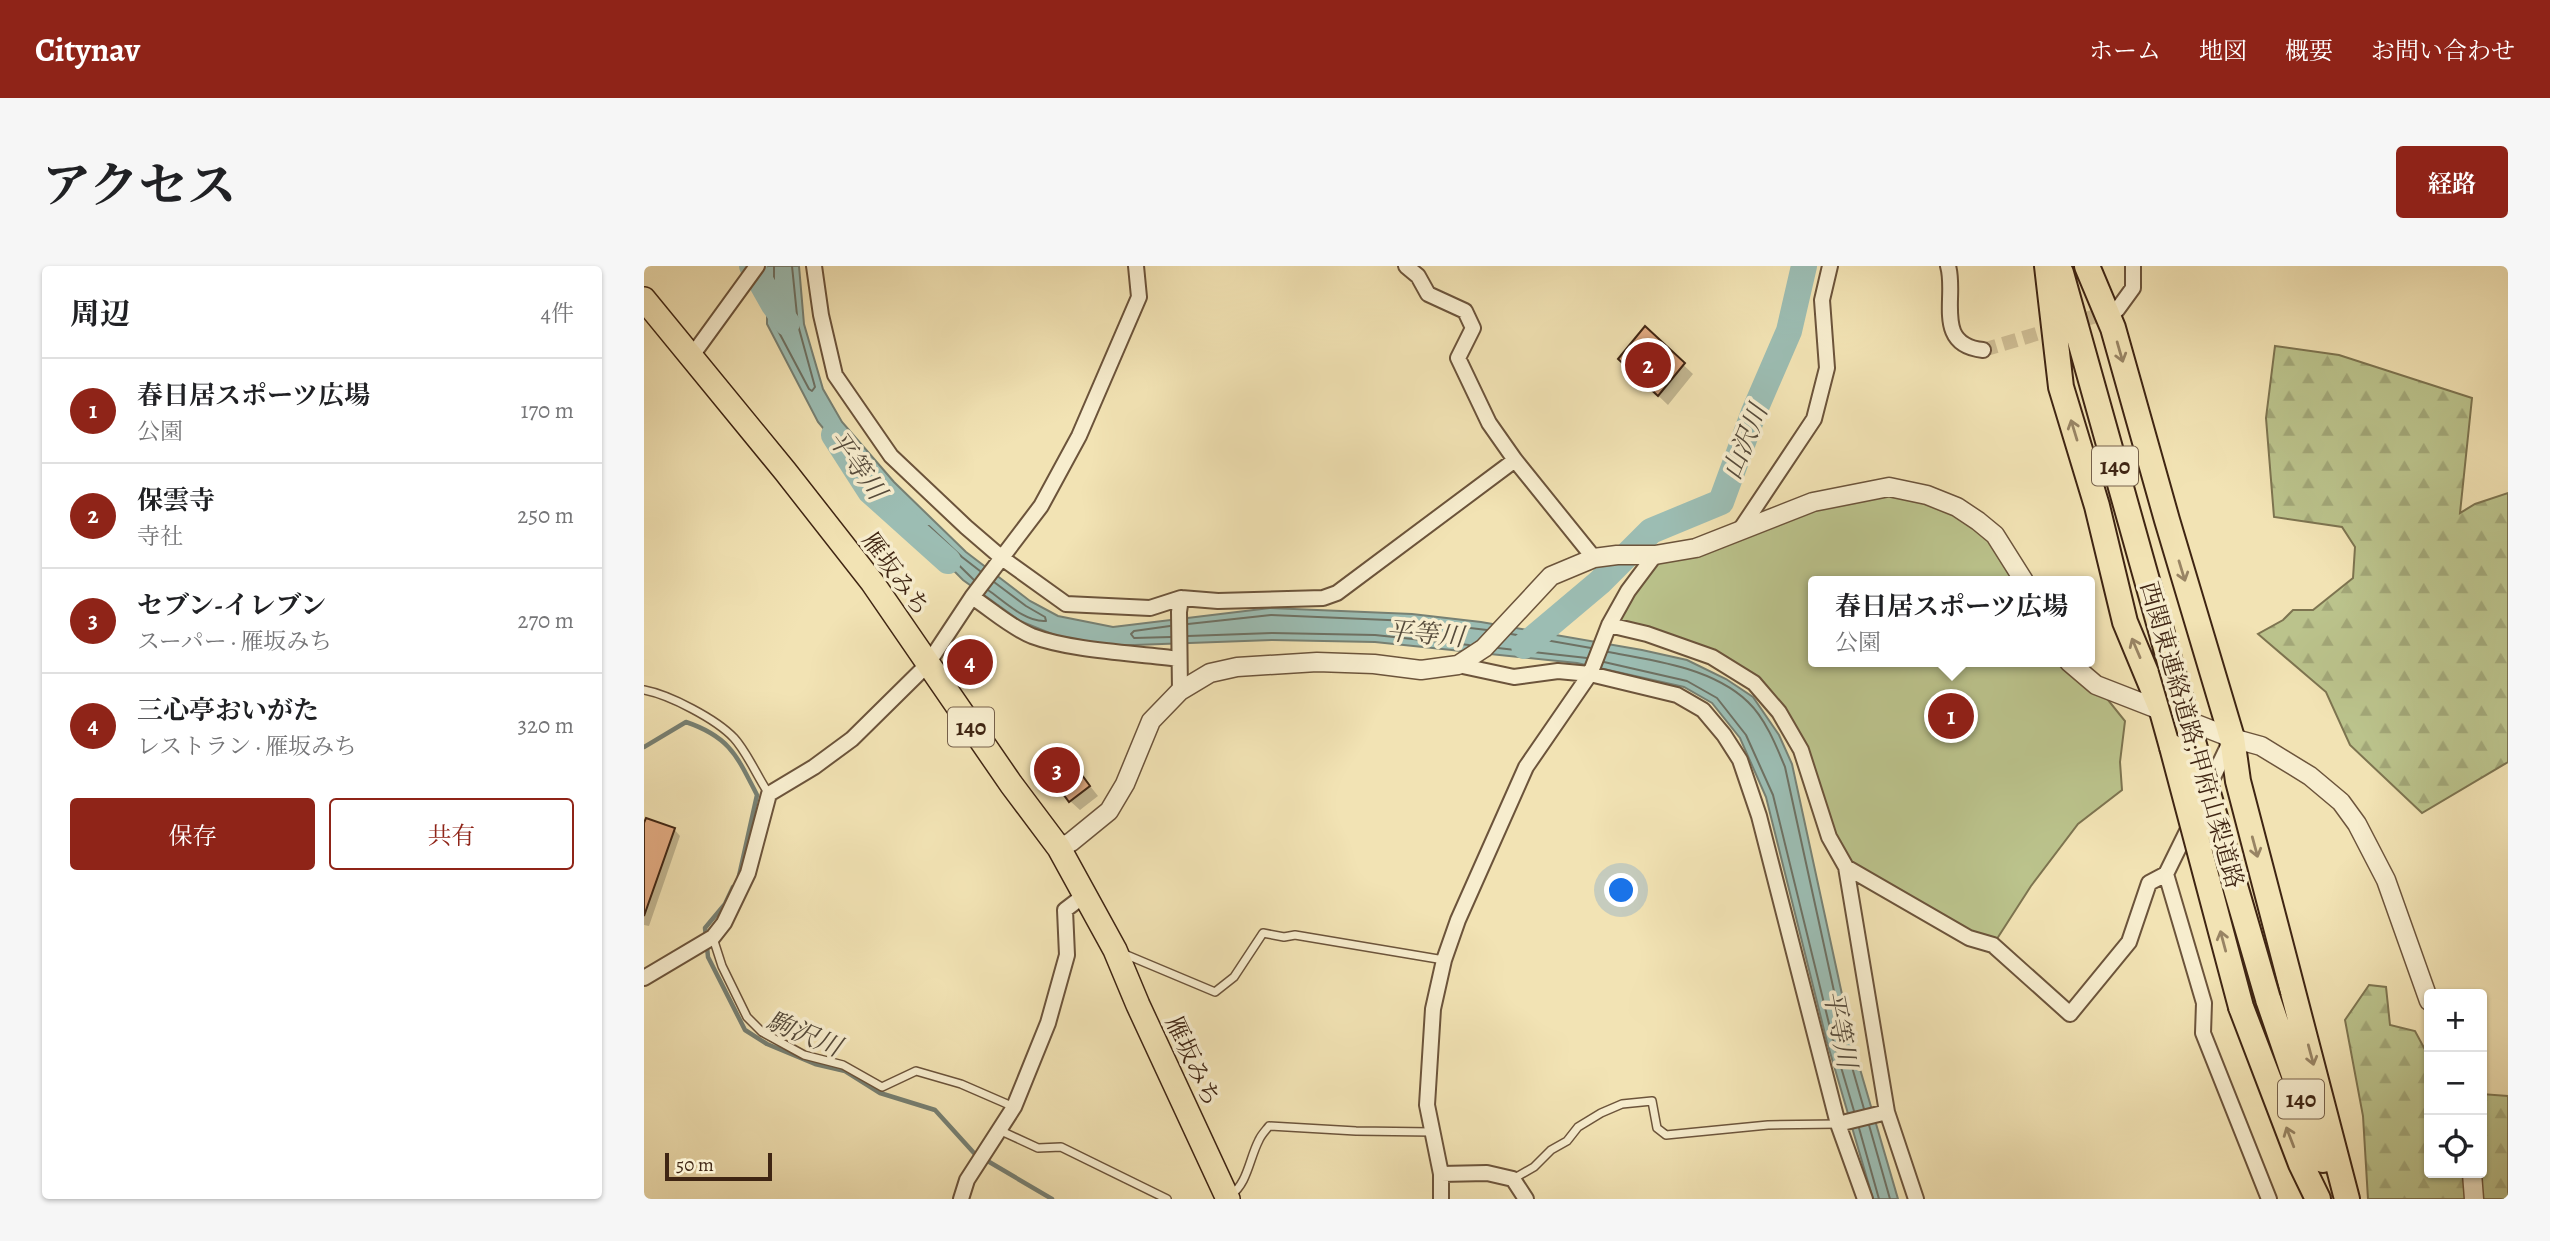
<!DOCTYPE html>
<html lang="ja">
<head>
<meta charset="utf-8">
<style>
	:root { --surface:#fff; --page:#f6f6f6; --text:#202124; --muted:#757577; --line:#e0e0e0; --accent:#8f2418 }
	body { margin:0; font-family:Alegreya,"Noto Serif JP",serif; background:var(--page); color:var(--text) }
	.controls { position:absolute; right:21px; bottom:21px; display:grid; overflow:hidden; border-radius:7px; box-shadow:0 2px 5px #0004 }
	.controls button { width:63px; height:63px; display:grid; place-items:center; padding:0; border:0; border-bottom:2px solid var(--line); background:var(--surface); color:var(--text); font:35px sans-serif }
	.scale { position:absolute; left:21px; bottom:18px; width:107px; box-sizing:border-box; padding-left:7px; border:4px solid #3f2513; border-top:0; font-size:19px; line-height:24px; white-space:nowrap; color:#3f2513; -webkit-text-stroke:5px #f7edce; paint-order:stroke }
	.you { position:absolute; left:978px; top:625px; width:24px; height:24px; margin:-18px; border:5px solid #fff; border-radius:50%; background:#1a73e8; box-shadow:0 0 0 10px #1a73e833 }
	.badge { display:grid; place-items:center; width:46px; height:46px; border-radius:50%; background:var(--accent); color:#fff; font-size:23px; font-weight:700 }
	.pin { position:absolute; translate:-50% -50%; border:4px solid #fff; box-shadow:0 2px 7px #0006 }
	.popup { position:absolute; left:1164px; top:310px; width:287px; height:91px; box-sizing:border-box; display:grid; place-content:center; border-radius:7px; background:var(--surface); filter:drop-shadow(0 2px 5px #0005); font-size:23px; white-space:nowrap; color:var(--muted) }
	.popup b { font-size:26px; color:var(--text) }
	.popup::after { content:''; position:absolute; left:50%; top:100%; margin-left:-14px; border:14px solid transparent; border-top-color:var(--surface) }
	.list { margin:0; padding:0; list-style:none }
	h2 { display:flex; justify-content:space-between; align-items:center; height:91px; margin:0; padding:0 28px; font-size:30px }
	h2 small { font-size:23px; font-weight:400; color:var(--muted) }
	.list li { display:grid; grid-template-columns:46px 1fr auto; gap:21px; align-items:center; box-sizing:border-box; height:105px; padding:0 28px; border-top:2px solid var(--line) }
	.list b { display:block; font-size:26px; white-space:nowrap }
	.list p { margin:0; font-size:23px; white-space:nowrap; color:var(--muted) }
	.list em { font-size:23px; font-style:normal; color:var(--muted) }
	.actions { display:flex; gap:14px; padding:21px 28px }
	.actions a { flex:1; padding:16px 0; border:2px solid var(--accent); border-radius:7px; text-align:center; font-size:24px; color:var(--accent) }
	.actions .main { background:var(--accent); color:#fff }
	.icon { flex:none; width:38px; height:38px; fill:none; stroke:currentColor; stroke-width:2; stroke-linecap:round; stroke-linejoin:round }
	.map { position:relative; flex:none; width:1864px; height:933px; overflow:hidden; border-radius:7px }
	header { display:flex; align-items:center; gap:42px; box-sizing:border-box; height:98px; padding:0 35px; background:var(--accent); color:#fff }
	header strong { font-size:33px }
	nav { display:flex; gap:38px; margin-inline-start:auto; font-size:24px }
	.intro { display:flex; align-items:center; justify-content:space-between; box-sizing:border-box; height:168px; padding:0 42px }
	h1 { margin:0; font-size:49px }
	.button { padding:18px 32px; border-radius:7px; background:var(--accent); color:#fff; font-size:24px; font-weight:700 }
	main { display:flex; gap:42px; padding:0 42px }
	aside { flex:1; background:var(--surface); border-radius:7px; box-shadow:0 2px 5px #0004 }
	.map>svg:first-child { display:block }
	.green { fill:#bbc38c; stroke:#7d7450; stroke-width:2 }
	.forest { fill:url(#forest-firs); stroke:#7d7450; stroke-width:2 }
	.water { fill:#9cbdb3; stroke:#778073; stroke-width:2 }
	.shadow { fill:#0003 }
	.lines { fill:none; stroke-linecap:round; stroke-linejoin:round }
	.shore { stroke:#6e7163; stroke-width:2 }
	.stream { stroke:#778073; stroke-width:4.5 }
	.river { stroke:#9cbdb3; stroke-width:26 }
	.building { fill:#e4ac83; stroke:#3f2513; stroke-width:2 }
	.minor-tunnel { stroke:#cebd94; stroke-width:14; stroke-dasharray:14 7; stroke-linecap:butt }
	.service-casing { stroke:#6c543b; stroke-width:10 }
	.minor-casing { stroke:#6c543b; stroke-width:18 }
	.tertiary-casing { stroke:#6c543b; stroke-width:21 }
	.trunk-casing { stroke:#3f2513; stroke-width:26 }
	.motorway-casing { stroke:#3f2513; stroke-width:28 }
	.service { stroke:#f7edce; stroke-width:7 }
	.minor { stroke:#f7edce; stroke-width:14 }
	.tertiary { stroke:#f7edce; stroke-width:18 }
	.trunk { stroke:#f2e3b4; stroke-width:23 }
	.motorway { stroke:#f2e3b4; stroke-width:24 }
	.motorway-bridge-casing { stroke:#3f2513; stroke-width:28; stroke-linecap:butt }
	.motorway-bridge { stroke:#f2e3b4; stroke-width:24 }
	.oneway { stroke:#988464 }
	.labels { text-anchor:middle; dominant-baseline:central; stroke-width:7; stroke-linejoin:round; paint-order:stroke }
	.shield { fill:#f7edce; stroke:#76614b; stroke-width:2 }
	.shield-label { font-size:23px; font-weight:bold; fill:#3f2513 }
	.street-label { font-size:24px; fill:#3f2513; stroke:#f7edce }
	.water-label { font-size:26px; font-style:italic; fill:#564b3b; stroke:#f7edce }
</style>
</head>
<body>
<header>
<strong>Citynav</strong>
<nav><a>ホーム</a><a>地図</a><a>概要</a><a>お問い合わせ</a></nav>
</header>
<div class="intro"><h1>アクセス</h1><a class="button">経路</a></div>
<main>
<aside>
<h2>周辺<small>4件</small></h2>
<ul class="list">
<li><span class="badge">1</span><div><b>春日居スポーツ広場</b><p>公園</p></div><em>170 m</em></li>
<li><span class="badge">2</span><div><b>保雲寺</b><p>寺社</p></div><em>250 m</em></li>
<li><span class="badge">3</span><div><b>セブン-イレブン</b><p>スーパー · 雁坂みち</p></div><em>270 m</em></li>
<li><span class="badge">4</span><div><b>三心亭おいがた</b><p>レストラン · 雁坂みち</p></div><em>320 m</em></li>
</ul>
<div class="actions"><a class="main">保存</a><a>共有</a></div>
</aside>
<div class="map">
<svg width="1864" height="933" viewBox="0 0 1864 933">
	<defs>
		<pattern id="forest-firs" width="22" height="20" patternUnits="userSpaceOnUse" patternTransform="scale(1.75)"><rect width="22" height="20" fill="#bbc38c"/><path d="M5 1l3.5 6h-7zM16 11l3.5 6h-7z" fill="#a2a778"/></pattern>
	</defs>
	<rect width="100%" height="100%" fill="#f2e3b4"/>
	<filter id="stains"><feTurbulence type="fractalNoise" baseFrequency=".00286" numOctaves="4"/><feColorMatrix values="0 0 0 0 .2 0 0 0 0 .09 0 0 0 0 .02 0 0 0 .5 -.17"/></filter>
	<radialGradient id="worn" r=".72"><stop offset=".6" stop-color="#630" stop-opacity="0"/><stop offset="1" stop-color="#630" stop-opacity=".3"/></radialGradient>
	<!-- green -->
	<path class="green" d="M1245,221l89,34 46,60h-211v81h256l27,23 29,36 -5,41 2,28 -44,34 -47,62 -38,59 -147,-78 -67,-155 -67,-55 -103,-32 46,-70z"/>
	<!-- forest -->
	<path class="forest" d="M1631,80l64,9 133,43 -12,115 15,-9 33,-11v269l-86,51 -72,-68 -24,-53 -68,-58 25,-14 10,-10h20l40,-32 2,-31 -13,-20 -68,-10 -8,-99z
		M1725,719l17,2 4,38 25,6 14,26v116h53v-79l26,2v103h-140l-5,-83 -18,-96z"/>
	<!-- water -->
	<path class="water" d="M123,0h32l5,58 19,65 19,33 52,60 72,70 64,49 28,15 55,11 157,-19 142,6 69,8 161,28 45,10 39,19 27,18 26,38 13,29 61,281 45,154h-25l-46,-157 -61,-245 -26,-59 -28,-35 -28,-16 -107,-24 -202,-21 -103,-2 -165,6 -50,-10 -37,-15 -57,-41 -88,-89 -57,-69 -51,-98z"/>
	<!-- shadow -->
	<path class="shadow" d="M1001,63l48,45 -25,31 -38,-36z
		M419,486l35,44 -18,14 -10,-9z
		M0,562l30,1 6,7 -31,90 -5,-1z"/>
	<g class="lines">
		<!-- shore -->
		<path class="shore" d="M130,0v57l35,66 3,2 3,-4 -17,-62 -6,-59
			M330,314l-50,-49v-5h5l33,31 18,14
			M344,324c16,11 38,33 58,31l-1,-4 -19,-11 -32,-24
			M544,358l83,-9 140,6 76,9
			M526,360l-36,5 -3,3 3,4 37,-1
			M867,368l80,14
			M544,370l84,-3 103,2 94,10
			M854,382l89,10
			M964,386c45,8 105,16 140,50 17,16 28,43 37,65l61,279 18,63
			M960,396l83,19 30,17 29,37 27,60 60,245 21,71
			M1225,859l21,74
			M1215,862l20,71"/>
		<!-- stream -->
		<path class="stream" d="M0,481l42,-25c44,15 51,34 71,73l-18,81
			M89,621l-8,17 -20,24 3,29 37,73 22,14 48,20 30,7 35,22 55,17 39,43 78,46"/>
		<!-- river -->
		<path class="river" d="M108,0l22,39 13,18
			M190,169l36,56 78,70
			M880,380l76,-64 51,-51 70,-29 33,-90 35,-81 15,-65"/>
	</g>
	<!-- building -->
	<path class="building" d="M1001,60l40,37 -27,33 -40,-37z
		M419,483l27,37 -21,16 -27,-37z
		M2,552l29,10 -31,88v-93z"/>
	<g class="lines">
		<!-- minor-tunnel -->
		<path class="minor-tunnel" d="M1339,84l130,-39"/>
		<defs>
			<path id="service" d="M0,424c26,5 72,29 90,48 13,14 24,40 35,56
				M69,672l9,28 25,51 15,15 42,23 39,10 39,22 34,-16 45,13 53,23
				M478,687l93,39 19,-15 29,-44 21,4 11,-2 149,25
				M355,864l39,18 23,-1 106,52
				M869,913l21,-12 17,-17 16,-9 11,-14 23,-14 21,-9 30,-3 5,27 9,7 102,-10 70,-1
				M586,930c18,-13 19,-37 29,-56 2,-5 7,-10 10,-14l87,5 76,1"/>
			<path id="minor" d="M170,0l7,49 14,60 56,81 75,71 36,31 64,46 84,4 31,-10 37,3 105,-3 14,-5 178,-133
				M762,0l12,10 10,18 37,17 8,17 -15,30 31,65 26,37 79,98
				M1304,0c9,30 -15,79 35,84
				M1473,44l16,-22v-22
				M47,91l66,-91
				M1096,264l74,-111 13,-51 -5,-68 8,-34
				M328,331c20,13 38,30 60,39 40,15 104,17 147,23
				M965,359l38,9 65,23 42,26 25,29 22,38 28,87 17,30 123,71 24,7 77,69 59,-72 20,-59 17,-9 26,-53
				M814,399l56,12 44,-6 32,3 87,21 26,15 21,25 16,25 19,56 79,308 27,75
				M536,425l-1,-79 2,-14
				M1563,524l23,-48
				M1202,601l41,245 29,87
				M1522,608l38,129 -1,30 66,166
				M0,712l69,-41 11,-14 24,-50 21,-79 45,-27 38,-28 75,-74 45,-68 69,-91 38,-70 60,-139 -3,-31
				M1194,858l49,-12
				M797,908l46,-1 26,6 13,20
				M317,933l6,-19 47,-73 34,-84 19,-68 -2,-45 21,-16
				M797,933v-25l-14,-69 6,-96 11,-49 14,-40 68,-153 64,-93 19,-49 19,-34 27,-36"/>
			<path id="tertiary" d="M1425,396l27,23 136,53 29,8 49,30 31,26 16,22 29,56 43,121
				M415,582l12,-6 38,-31 16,-27 26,-63 29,-30 30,-18 27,-6 80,-5 57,2 47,6 37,-5 26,-17 67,-72 43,-18 23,-3h38l41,-7 117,-46 76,-15 38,8 30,12 21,14 17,14 29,46
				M1828,907l2,26"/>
			<path id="trunk" d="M0,33l141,172 87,111 139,202 48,64 56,102 23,55 90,194"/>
			<path id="motorway" d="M1403,0l14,121 36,119 28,116 37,89 10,36
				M1443,0l26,62 54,192 65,218 6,43 109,418
				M1417,7l110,393
				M1624,733l55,161
				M1597,741l60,157 17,35"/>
		</defs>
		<!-- service casing -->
		<use href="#service" class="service-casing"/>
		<!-- minor casing -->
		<use href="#minor" class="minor-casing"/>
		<!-- tertiary casing -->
		<use href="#tertiary" class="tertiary-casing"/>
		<!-- trunk casing -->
		<use href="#trunk" class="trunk-casing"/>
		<!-- motorway casing -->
		<use href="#motorway" class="motorway-casing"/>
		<!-- service -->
		<use href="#service" class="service"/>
		<!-- minor -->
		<use href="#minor" class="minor"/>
		<!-- tertiary -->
		<use href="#tertiary" class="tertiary"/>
		<!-- trunk -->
		<use href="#trunk" class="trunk"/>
		<!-- motorway -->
		<use href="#motorway" class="motorway"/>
		<defs>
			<path id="motorway-bridge" d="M1527,400l97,333
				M1528,481l69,260"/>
		</defs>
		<!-- motorway-bridge casing -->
		<use href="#motorway-bridge" class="motorway-bridge-casing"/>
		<!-- motorway-bridge -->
		<use href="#motorway-bridge" class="motorway-bridge"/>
	</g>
	<!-- one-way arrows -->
	<defs><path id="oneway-shaft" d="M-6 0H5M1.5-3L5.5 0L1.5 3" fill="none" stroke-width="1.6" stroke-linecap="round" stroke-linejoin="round" transform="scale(1.75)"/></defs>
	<g class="oneway">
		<use href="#oneway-shaft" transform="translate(1476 86) rotate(74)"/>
		<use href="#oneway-shaft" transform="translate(1430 164) rotate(-107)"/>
		<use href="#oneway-shaft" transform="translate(1538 305) rotate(73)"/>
		<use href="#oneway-shaft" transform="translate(1492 382) rotate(-113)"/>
		<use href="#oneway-shaft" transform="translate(1611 581) rotate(75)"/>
		<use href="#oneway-shaft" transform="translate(1579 675) rotate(-105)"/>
		<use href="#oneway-shaft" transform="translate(1667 789) rotate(75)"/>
		<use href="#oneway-shaft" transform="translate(1646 871) rotate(-111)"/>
	</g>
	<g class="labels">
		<!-- shield labels -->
		<g class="shield">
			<rect x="1448" y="180.5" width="46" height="39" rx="5"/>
			<rect x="304" y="441.5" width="46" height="39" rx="5"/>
			<rect x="1634" y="813.5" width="46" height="39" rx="5"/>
		</g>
		<g class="shield-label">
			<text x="1471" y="200">140</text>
			<text x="327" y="461">140</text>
			<text x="1657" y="833">140</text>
		</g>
		<!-- street labels -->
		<g class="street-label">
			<text transform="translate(252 308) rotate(54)">雁坂みち</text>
			<text transform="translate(1548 469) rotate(74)">西関東連絡道路;甲府山梨道路</text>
			<text transform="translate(549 795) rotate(65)">雁坂みち</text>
		</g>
		<!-- water labels -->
		<g class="water-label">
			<text transform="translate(1101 176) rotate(-68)">山沢川</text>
			<text transform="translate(213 199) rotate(54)">平等川</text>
			<text transform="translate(781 368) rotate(5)">平等川</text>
			<text transform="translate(1196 763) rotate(79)">平等川</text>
			<text transform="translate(160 768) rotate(22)">駒沢川</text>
		</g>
	</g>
	<rect width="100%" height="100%" filter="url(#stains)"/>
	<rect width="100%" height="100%" fill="url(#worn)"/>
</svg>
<div class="controls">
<button>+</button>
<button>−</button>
<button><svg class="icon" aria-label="locate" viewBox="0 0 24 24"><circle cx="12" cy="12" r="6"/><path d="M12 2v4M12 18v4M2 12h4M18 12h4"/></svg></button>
</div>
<div class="scale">50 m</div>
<div class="you"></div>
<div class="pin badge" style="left:1307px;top:450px">1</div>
<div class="popup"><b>春日居スポーツ広場</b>公園</div>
<div class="pin badge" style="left:1004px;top:99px">2</div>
<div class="pin badge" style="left:413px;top:504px">3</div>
<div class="pin badge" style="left:326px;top:396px">4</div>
</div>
</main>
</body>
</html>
